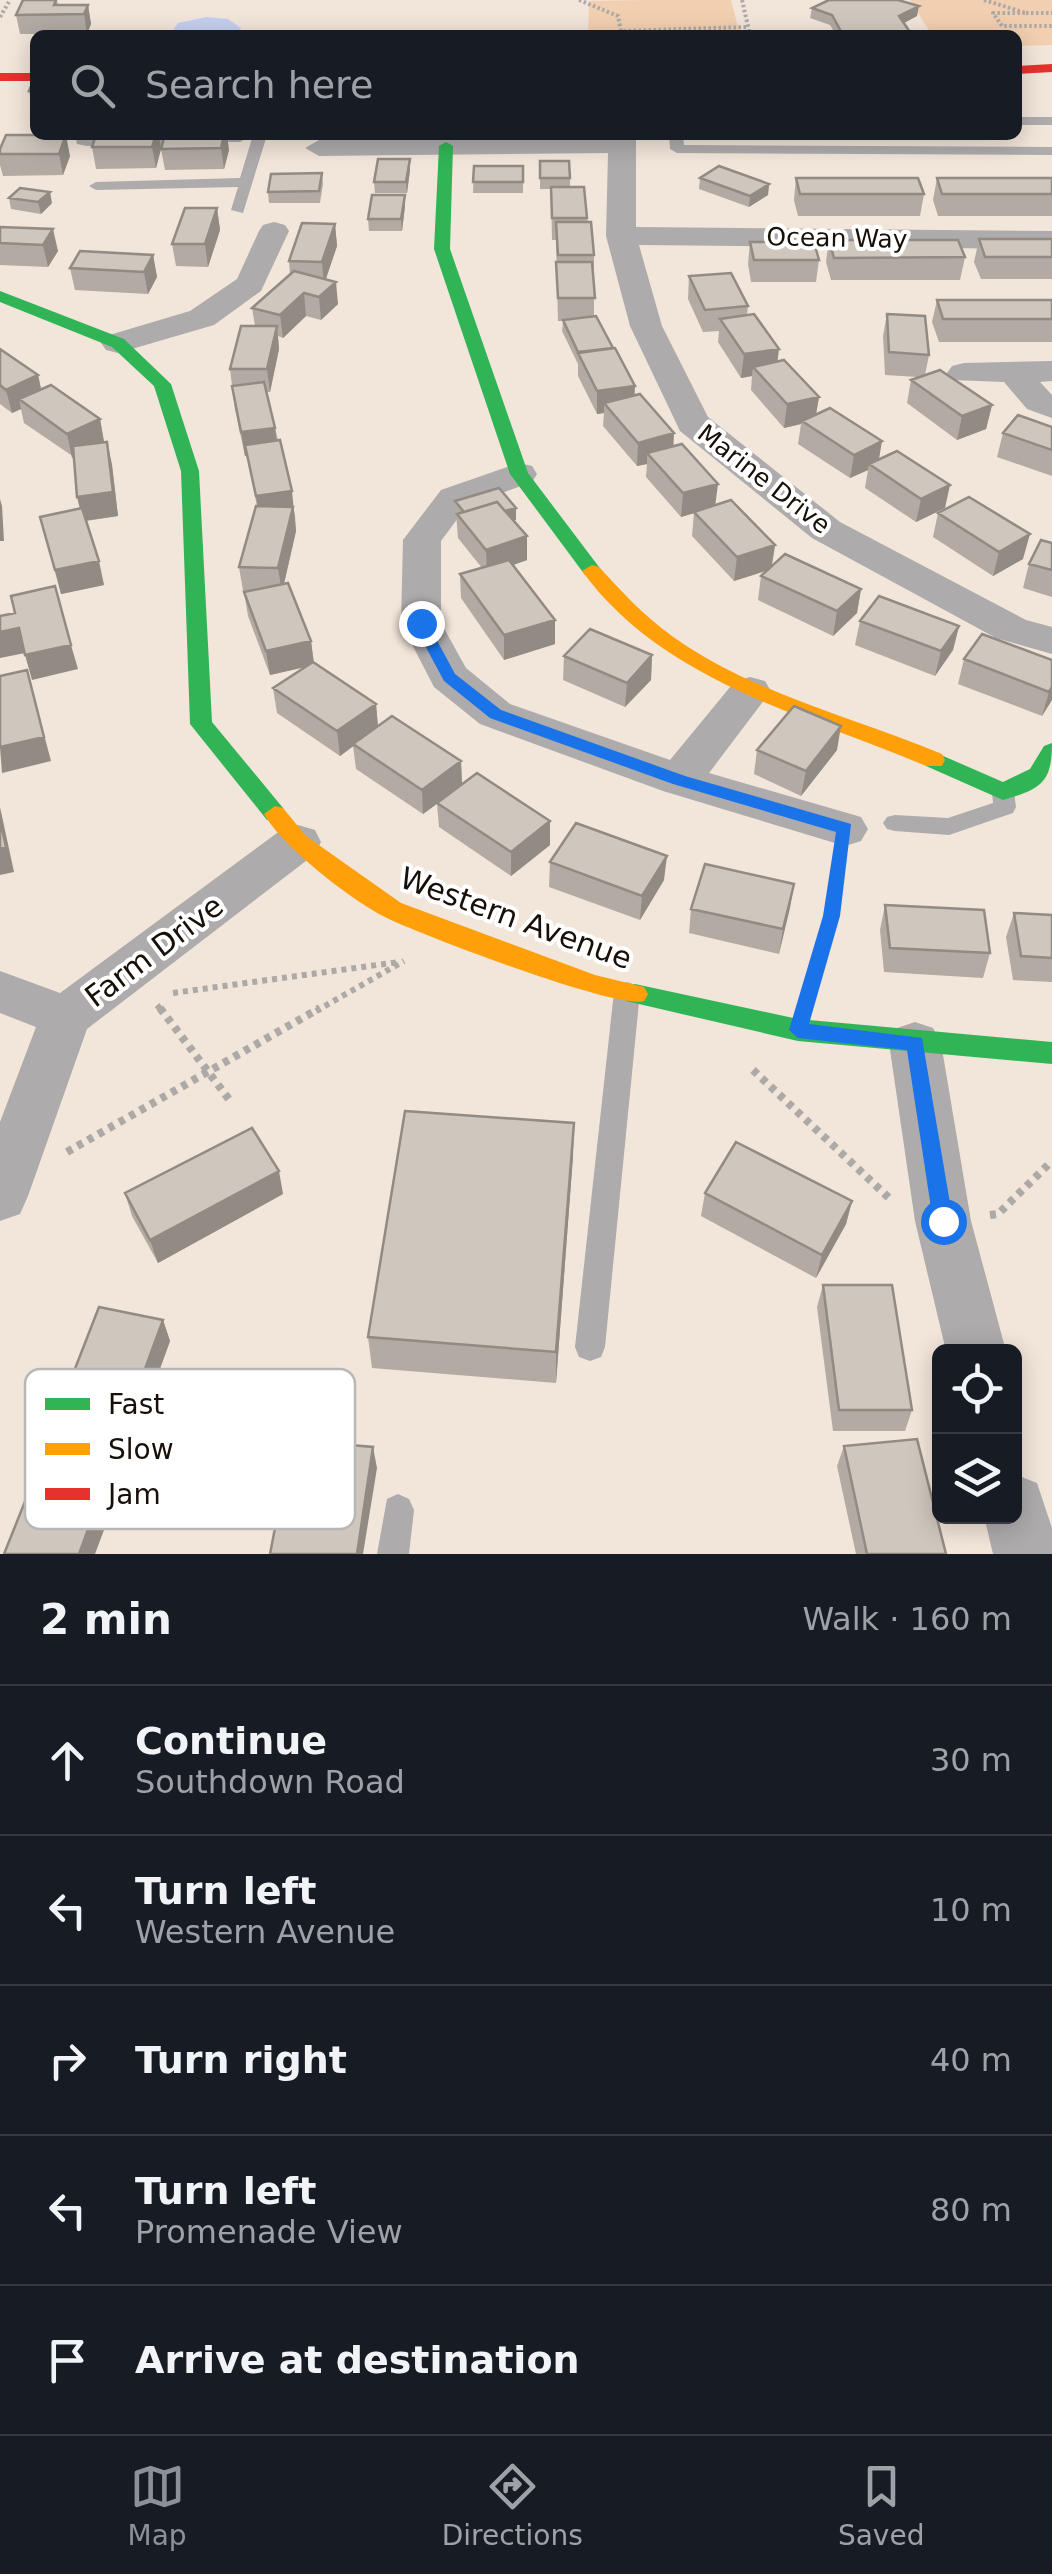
<!DOCTYPE html>
<html lang="en">
<head>
<meta charset="utf-8">
<style>
	:root { --surface:#171b24; --page:#20242c; --text:#f1f3f6; --muted:#9ea1a6; --line:#363941; --accent:#8c9099 }
	body { margin:0; font-family:"DejaVu Sans",sans-serif; background:var(--page); color:var(--text) }
	.controls { position:absolute; right:30px; bottom:30px; display:grid; overflow:hidden; border-radius:15px; box-shadow:0 5px 25px #0003 }
	.controls button { width:90px; height:90px; display:grid; place-items:center; padding:0; border:0; border-bottom:2px solid var(--line); background:var(--surface); color:var(--text); font:50px sans-serif }
	.stop { position:absolute; width:30px; height:30px; margin:-22px; border:8px solid #1a73e8; border-radius:50%; background:#fff }
	.stop.end { background:#1a73e8; border-color:#fff; box-shadow:0 2px 10px #0008 }
	.list { margin:0; padding:0; list-style:none }
	h2 { display:flex; justify-content:space-between; align-items:center; height:130px; margin:0; padding:0 40px; font-size:42px }
	h2 small { font-size:32px; font-weight:400; color:var(--muted) }
	.list li { display:grid; grid-template-columns:65px 1fr auto; gap:30px; align-items:center; box-sizing:border-box; height:150px; padding:0 40px; border-top:2px solid var(--line) }
	.list b { display:block; font-size:38px; white-space:nowrap }
	.list p { margin:0; font-size:32px; white-space:nowrap; color:var(--muted) }
	.list em { font-size:32px; font-style:normal; color:var(--muted) }
	.icon { flex:none; width:55px; height:55px; fill:none; stroke:currentColor; stroke-width:2; stroke-linecap:round; stroke-linejoin:round }
	.map { position:relative; flex:none; width:1052px; height:1554px; overflow:hidden }
	.search { position:absolute; background:var(--surface); box-shadow:0 5px 25px #0003; left:30px; right:30px; top:30px; height:110px; display:flex; align-items:center; gap:25px; box-sizing:border-box; padding:0 35px; border-radius:15px; color:var(--muted); font-size:38px }
	.sheet { height:880px; background:var(--surface) }
	nav { display:flex; justify-content:space-around; align-items:center; box-sizing:border-box; height:140px; border-top:2px solid var(--line); background:var(--surface); font-size:28px; color:var(--muted) }
	nav a { display:grid; justify-items:center; gap:5px }
	nav .on { color:var(--accent) }
	.map>svg:first-child { display:block }
	.green { fill:#f2cfb0 }
	.water { fill:#c4d0f0 }
	.lines { fill:none; stroke-linecap:round; stroke-linejoin:round }
	.path-far2 { stroke:#ada9a6; stroke-width:4; stroke-dasharray:2.5 2.5; stroke-linecap:butt }
	.path-far1 { stroke:#ada9a6; stroke-width:6; stroke-dasharray:5 5; stroke-linecap:butt }
	.path { stroke:#ada9a6; stroke-width:8; stroke-dasharray:6 6; stroke-linecap:butt }
	.lane { fill:#adabab; fill-rule:evenodd }
	.street { fill:#adabab; fill-rule:evenodd }
	.fast { fill:#30b455; fill-rule:evenodd }
	.slow { fill:#ff9f0a; fill-rule:evenodd }
	.jam { fill:#e5322d; fill-rule:evenodd }
	.wall { fill:#b2aaa3 }
	.shaded-wall { fill:#918b84 }
	.building { fill:#cfc6bd; stroke:#918b84; stroke-width:2.5 }
	.route { fill:#1a73e8 }
	.labels { text-anchor:middle; dominant-baseline:central; stroke-width:8; stroke-linejoin:round; paint-order:stroke }
	.far-street-label { font-size:25px; fill:#170f08; stroke:#fff }
	.street-label { font-size:30px; fill:#170f08; stroke:#fff }
	.key { fill:#fff; stroke:#b9b7b5; stroke-width:2.5 }
	.key-label { font-size:28px; fill:#170f08 }
</style>
</head>
<body>
<div class="map">
<svg width="1052" height="1554" viewBox="0 0 1052 1554">
	<rect width="100%" height="100%" fill="#f2e5da"/>
	<!-- green -->
	<path class="green" d="M647,0h84l9,35h-152l1,-34z
		M910,0h142v45l-35,1v-11h-85z"/>
	<!-- water -->
	<path class="water" d="M207,17l21,2 13,9 -2,5 -69,2 8,-12z"/>
	<g class="lines">
		<!-- path-far2 -->
		<path class="path-far2" d="M579,0l39,16 3,15 127,-4
			M742,0l8,35
			M984,0l42,13h-33l9,13h50
			M1026,13h26
			M0,17l10,-17"/>
		<!-- path-far1 -->
		<path class="path-far1" d="M812,983l20,-67 8,-52
			M173,993l226,-31
			M157,1005l5,6
			M316,1011l88,-50"/>
		<!-- path -->
		<path class="path" d="M160,1008l71,94
			M753,1070l136,128
			M67,1152l253,-144
			M990,1215l8,-1 54,-53"/>
		<!-- lane -->
		<path class="lane" d="M1017,117h35v8h-35z
			M193,135h52l2,3 -7,4h-42l-5,-1z
			M253,135h14l-24,78 -12,-3 7,-23 -142,3 -7,-4 7,-4 144,-4z
			M669,135h14l1,10 368,2v8l-375,-2 -7,-4z
			M1003,784l11,8 2,15 -3,6 -64,22 -54,-4 -8,-2 -4,-6 4,-6 8,-2 53,3 45,-15 -1,-11z
			M627,982l9,3 4,7 -35,355 -4,10 -11,4 -11,-4 -4,-10 39,-355 4,-7z
			M398,1494l11,5 5,11 -5,44h-32l10,-55z"/>
		<!-- street -->
		<path class="street" d="M75,135h105l1,2 -14,8 -80,1 -10,-2z
			M636,135v92l416,4v18l-413,-4 23,81 46,91 132,105 186,98 26,7v27l-56,-16 -184,-100 -132,-107 -50,-105 -24,-90 2,-83 -289,3 -14,-8 14,-8z
			M274,222l11,3 4,6 -28,60 -47,34 -96,28 -12,-3 -5,-7 5,-7 84,-25 47,-32 22,-48 4,-6z
			M1052,361v20l-12,1 12,13v23l-25,-9 -23,-27 -52,-2 -5,-7 5,-7 12,-3z
			M519,463l13,3 5,8 -5,8 -65,24 -26,35v82l25,45 44,36 160,56 65,-79 15,-4 15,4 6,10 -62,82 152,44 7,12 -7,12 -16,5 -182,-55 -183,-67 -46,-37 -33,-64 2,-83 38,-50z
			M298,825l17,5 6,12 -6,12 -228,175 -59,167 -8,18 -20,7v-99l36,-95 -36,-14v-42l60,22 221,-163z
			M915,1022l18,6 8,15 30,178 35,130h-60l-31,-130 -26,-178 8,-15z
			M1014,1474l23,9 15,45v26h-59l-9,-38h30z"/>
		<!-- fast -->
		<path class="fast" d="M446,142l7,4 -3,103 78,224 71,94 3,4 -3,4h-14l-75,-101 -76,-225 5,-103z
			M0,291l124,48 47,45 28,87 13,251 71,86 3,6 -3,6h-16l-77,-96 -9,-253 -27,-85 -42,-39 -112,-45z
			M1052,743c0,40 -11,46 -49,57l-77,-34 -3,-6 11,-8 69,30 27,-13 14,-23z
			M635,984l163,35 254,23v22l-254,-23 -172,-40 -4,-7 4,-7z"/>
		<!-- slow -->
		<path class="slow" d="M592,565l7,2c23,25 45,49 73,69 79,57 181,81 270,118l3,6 -3,6h-16c-121,-52 -262,-83 -344,-195z
			M275,806l8,2 23,28 95,67 194,72 49,12 4,7 -4,7c-25,9 -226,-67 -259,-84 -34,-17 -103,-71 -121,-103z"/>
		<!-- jam -->
		<path class="jam" d="M1052,64v8l-35,2v-8z
			M0,73h35v8h-35z"/>
	</g>
	<!-- wall -->
	<path class="wall" d="M57,0l1,5h30l3,19 -4,10h-67l-4,-19z
		M812,8l105,8 -13,7 8,12h-76l-6,-10 -20,-7z
		M35,77v34h-2l-4,-20z
		M6,135l64,21 -7,19 -60,1 -3,-11v-16z
		M96,135h63l2,14 -5,19 -60,1 -4,-22z
		M165,135l64,15 -5,19 -59,1 -4,-21z
		M410,159v11l-3,23h-32l-1,-11z
		M540,161l30,17v9l17,31 7,37v61l41,79 80,110 60,40 -3,21 89,23 -4,24 -24,23 -75,-36 3,-24 5,-5 -32,10 -42,-45 2,-23 -13,4 -35,-40 1,-13 -10,2 -34,-40 1,-13 -7,1 -19,-38v-12l-16,-33 1,-10h-5l-2,-81h-4l-1,-51h-11z
		M474,166h49v27h-50z
		M322,173l1,11 -3,19h-51l-1,-11z
		M700,178l69,6 -1,11 -19,12 -50,-18z
		M796,178l128,16 -4,22h-122l-4,-16z
		M937,178h115v38h-114l-5,-16z
		M405,195v11l-3,25h-33l-1,-12z
		M9,198l43,5 -11,11 -30,-5z
		M217,208l3,22 -12,37 -32,-1 -4,-22z
		M335,224l2,22 -11,33 12,25 -17,16 -15,-4 -23,22 -5,-2 1,13 -9,43h-3l28,123 1,16 -12,53 27,57 3,22 62,41 2,22 83,35 1,23 88,37v24l-39,31 -72,-49 -2,-23 -14,10 -67,-45 -3,-23 -13,10 -63,-43 -4,-25 32,-21 -35,8 -22,-59 -4,-24 4,-1h-5l-4,-24 18,-61 -10,-50h-2l-10,-47 -5,-40 25,-43 -3,-18 38,-33 -1,-14z
		M0,227l58,24 -10,16 -48,-2z
		M979,239h73v40h-71l-7,-17z
		M829,240l136,17 -5,23h-129l-5,-18z
		M750,242l69,18 -3,22h-65l-3,-18z
		M153,255l4,22 -9,17 -73,-4 -5,-22z
		M689,276l59,30 -1,9 31,47 41,35 -3,17 129,94 -29,14 -51,-34 3,-18 -18,8 -52,-34 3,-20 -17,4 -33,-38 1,-14 -11,2 -23,-36 1,-11 -16,1 -15,-33z
		M937,300h115v42h-113l-7,-20z
		M887,314l42,41 -4,20 67,30 -6,24 -29,11 -50,-37 4,-23 7,-3 -33,-2 -2,-39z
		M0,349l38,26 3,14 59,30 4,23h3l5,23 6,51 -32,5 18,64 -43,9 -21,-77 40,-9 -6,-51 -50,-34 -3,-14 -9,4 -12,-9z
		M1052,427v49l-55,-19 6,-24z
		M455,501l61,7v12l-2,1 13,15v24l-14,5 42,55v24l-51,16 -43,-62 -1,-24 22,-6 -24,-30z
		M938,513l85,46 -30,17 -60,-39z
		M1052,543v54l-29,-9 6,-24z
		M860,621l99,5 -6,24 -18,26 -80,-31z
		M652,655l-1,25 -26,27 -62,-27 1,-24z
		M964,659l88,1v40l-10,16 -84,-32z
		M757,750h80l-36,46 -47,-22z
		M550,862l114,18 -24,40 -91,-33z
		M794,884l-15,70 -90,-21 2,-24z
		M885,905l105,48 -7,25 -99,-6 -4,-42z
		M1014,913l38,2v67l-39,-2 -7,-43z
		M573,1156l-17,227 -184,-15 -4,-31z
		M125,1193l158,1 -125,69 -26,-47z
		M705,1193l147,8 -6,23 -30,54 -115,-62z
		M823,1285l89,125 -7,21h-72l-16,-124z
		M163,1320l7,21 -52,143 -66,-13 -9,-20z
		M844,1446l102,108h-90l-19,-88z"/>
	<!-- shaded-wall -->
	<path class="shaded-wall" d="M88,5l3,19 -4,10 -3,-20z
		M919,6l-2,10 -19,10 1,-10z
		M66,135l4,21 -7,19 -4,-21z
		M156,135h3l2,14 -5,19 -4,-21z
		M224,135h3l2,15 -5,19 -3,-21z
		M410,159v11l-3,23 -1,-11z
		M769,184l-1,11 -19,12 1,-11z
		M50,192l2,11 -11,11 -3,-12z
		M405,195v11l-3,25 -1,-12z
		M217,208l3,22 -12,37 -3,-23z
		M335,224l2,22 -13,38 -2,-22z
		M53,229l5,22 -10,16 -5,-22z
		M153,255l4,22 -9,17 -4,-22z
		M336,282l2,22 -17,16 -2,-23z
		M304,293l2,23 -23,22 -3,-23z
		M277,326l2,23 -9,43 -3,-23z
		M779,349l-3,24 -23,-6 -1,9 -11,2 3,-24z
		M38,375l5,23 -24,1 2,10 -9,4 -6,-23z
		M635,386l-1,23 -30,-6v10l-7,1v-23z
		M819,397l-4,23 -13,1 -1,3 -17,4 3,-24z
		M992,405l-6,24 -29,11 5,-24z
		M100,419l4,23 -32,16 -5,-24z
		M275,428l3,24 -33,-7 2,11h-2l-4,-24z
		M674,433l-1,24 -26,-4v11l-10,2 1,-23z
		M882,441l-4,24 -9,-1 -1,6 -18,8 4,-23z
		M107,442l5,23 6,51 -35,5 -6,-24z
		M718,484l-3,23 -34,10 2,-24z
		M950,485l-5,23 -29,14 5,-23z
		M292,491l4,40 -14,61 -4,-24 -19,-49 -3,-23z
		M0,499l2,7 2,35h-4z
		M516,508v12l-43,14 -1,-13z
		M1030,534l-7,25 -30,17 6,-24z
		M527,536v24l-40,14 -1,-24z
		M775,545l-4,24 -37,12 3,-24z
		M99,561l5,24 -43,9 -6,-24z
		M861,589l-4,24 -24,23 4,-25z
		M555,620v24l-51,16v-25z
		M959,626l-6,24 -18,26 6,-25z
		M19,628l6,25 -25,5v-26z
		M311,641l3,24 -44,10 -4,-24z
		M71,645l7,24 -46,11 -7,-25z
		M652,655l-1,25 -26,27 2,-24z
		M27,670l24,91 -49,12 -2,-26z
		M1052,687v13l-10,16 7,-24z
		M376,704l2,24 -38,28 -3,-25z
		M841,726l-4,24 -36,46 5,-25z
		M461,761l1,24 -39,29 -1,-24z
		M0,807l14,65 -14,3z
		M550,821v24l-39,31v-24z
		M667,856l-3,24 -24,40 2,-24z
		M794,884l-4,24 -11,46 4,-25z
		M574,1123l-1,33 -17,227v-31z
		M279,1171l4,23 -125,69 -8,-23z
		M852,1201l-6,23 -30,54 6,-23z
		M163,1320l7,21 -52,143 -8,-20z
		M373,1447l4,21 -14,86h-6z
		M98,1502l9,20 -12,32h-16z"/>
	<!-- building -->
	<path class="building" d="M23,0h33l-2,5h34l-4,9 -68,1z
		M829,0h69l21,6 -20,10 13,19h-69l-11,-20 -20,-7z
		M35,77v14h-6z
		M6,135h60l-7,19h-59v-5z
		M96,135h60l-4,12h-60z
		M165,135h59l-3,13 -60,1z
		M378,159h32l-4,23h-32z
		M540,161h29l1,17h-30z
		M474,166h49v16h-50z
		M719,166l50,18 -19,12 -50,-18z
		M322,173l-3,18 -51,1 3,-18z
		M796,178h122l6,16h-124z
		M937,178h115v16h-110z
		M551,187h33l3,31h-35z
		M20,188l30,4 -12,10 -29,-4z
		M372,195h33l-4,24h-33z
		M185,208h32l-12,36h-33z
		M556,222h35l3,33h-36z
		M302,223l33,1 -13,38 -33,-1z
		M0,227l53,2 -10,16 -43,-2z
		M979,239h73v18h-67z
		M829,240h129l7,17 -131,1z
		M750,242h64l5,18h-65z
		M80,251l73,4 -9,17 -74,-4z
		M556,262h36l3,36h-37z
		M294,271l42,11 -17,15 -15,-4 -24,22 -28,-7z
		M731,273l17,33 -43,4 -16,-34z
		M937,300h115v19h-109z
		M754,314l25,35 -35,5 -24,-35z
		M887,314l38,2 4,39 -40,-3z
		M596,316l17,32 -35,4 -15,-32z
		M241,326h36l-10,43h-37z
		M615,348l20,38 -38,5 -19,-38z
		M0,349l38,26 -32,15 -6,-5z
		M784,360l35,37 -32,7 -34,-37z
		M940,370l52,35 -30,11 -51,-36z
		M264,382l11,46 -34,4 -9,-46z
		M51,385l49,34 -33,15 -48,-35z
		M640,394l34,39 -36,10 -34,-40z
		M830,408l52,33 -28,14 -52,-34z
		M1018,415l34,12v23l-49,-17z
		M280,440l12,51 -36,5 -11,-51z
		M107,442l6,50 -36,5 -4,-51z
		M682,444l36,40 -35,9 -36,-40z
		M897,451l53,34 -29,14 -52,-35z
		M499,488l17,20 -11,3 -8,-9 -33,10 -9,-11z
		M969,497l61,37 -31,18 -61,-39z
		M731,500l44,45 -38,12 -43,-45z
		M497,502l30,34 -41,14 -29,-36z
		M256,506l37,1 -15,61 -39,-1z
		M82,508l17,53 -44,9 -15,-53z
		M1041,540l11,3v27l-23,-6z
		M785,554l76,35 -24,22 -76,-35z
		M509,560l46,60 -51,15 -44,-61z
		M288,583l23,58 -45,10 -22,-59z
		M55,586l16,59 -46,10 -6,-27 -19,4v-16l15,-3 -4,-17z
		M879,596l80,30 -18,25 -81,-30z
		M590,629l62,26 -25,28 -63,-27z
		M982,634l70,26v27l-3,5 -85,-33z
		M313,662l63,42 -39,27 -64,-43z
		M27,670l17,67 -44,10v-71z
		M794,706l47,20 -35,45 -49,-21z
		M392,716l69,45 -39,29 -69,-46z
		M477,773l73,48 -39,31 -74,-49z
		M0,820l6,27 -6,2z
		M576,823l91,33 -25,40 -92,-34z
		M705,864l89,20 -11,45 -92,-20z
		M885,905l99,5 6,43 -100,-5z
		M1014,913l38,2v43l-31,-2z
		M405,1111l169,12 -18,229 -188,-15z
		M252,1128l27,43 -129,69 -25,-47z
		M736,1142l116,59 -30,54 -117,-62z
		M823,1285h69l20,125h-73z
		M99,1307l64,13 -53,144 -67,-13z
		M917,1439l29,115h-79l-23,-108z
		M292,1440l81,7 -16,107h-87z
		M30,1489l68,13 -19,52h-75z"/>
	<!-- route -->
	<path class="route" d="M416,620h10l29,54 46,36 184,66 166,48 -11,92 -31,108 113,14 31,183 -3,6h-14l-3,-6 -26,-171 -109,-12 -9,-8 34,-114 13,-84 -163,-48 -183,-66 -46,-37 -31,-58z"/>
	<g class="labels">
		<!-- far-street labels -->
		<g class="far-street-label">
			<text transform="translate(837 238) rotate(1)">Ocean Way</text>
			<text transform="translate(764 479) rotate(38)">Marine Drive</text>
		</g>
		<!-- street labels -->
		<g class="street-label">
			<text transform="translate(516 918) rotate(20)">Western Avenue</text>
			<text transform="translate(154 951) rotate(-37)">Farm Drive</text>
		</g>
	</g>
	<!-- legend -->
	<rect x="25" y="1369" width="330" height="160" rx="15" class="key"/>
	<rect x="45" y="1398" width="45" height="12" fill="#30b455"/>
	<rect x="45" y="1443" width="45" height="12" fill="#ff9f0a"/>
	<rect x="45" y="1488" width="45" height="12" fill="#e5322d"/>
	<g class="key-label">
		<text x="108" y="1414">Fast</text>
		<text x="108" y="1459">Slow</text>
		<text x="108" y="1504">Jam</text>
	</g>
</svg>
<div class="controls">
<button><svg class="icon" aria-label="locate" viewBox="0 0 24 24"><circle cx="12" cy="12" r="6"/><path d="M12 2v4M12 18v4M2 12h4M18 12h4"/></svg></button>
<button><svg class="icon" aria-label="layers" viewBox="0 0 24 24"><path d="M12 4l9 5-9 5-9-5zM3 14l9 5 9-5"/></svg></button>
</div>
<div class="stop" style="left:943px;top:1221px"></div>
<div class="stop end" style="left:421px;top:623px"></div>
<div class="search"><svg class="icon" aria-label="search" viewBox="0 0 24 24"><circle cx="10" cy="10" r="6"/><path d="M15 15l6 6"/></svg>Search here</div>
</div>
<section class="sheet">
<h2>2 min<small>Walk · 160 m</small></h2>
<ul class="list">
<li><svg class="icon" aria-label="ahead" viewBox="0 0 24 24"><path d="M12 20V5M6 11l6-6 6 6"/></svg><div><b>Continue</b><p>Southdown Road</p></div><em>30 m</em></li>
<li><svg class="icon" aria-label="left" viewBox="0 0 24 24"><path d="M17 20v-9H6M10 6l-5 5 5 5"/></svg><div><b>Turn left</b><p>Western Avenue</p></div><em>10 m</em></li>
<li><svg class="icon" aria-label="right" viewBox="0 0 24 24"><path d="M7 20v-9h11M14 6l5 5-5 5"/></svg><div><b>Turn right</b></div><em>40 m</em></li>
<li><svg class="icon" aria-label="left" viewBox="0 0 24 24"><path d="M17 20v-9H6M10 6l-5 5 5 5"/></svg><div><b>Turn left</b><p>Promenade View</p></div><em>80 m</em></li>
<li><svg class="icon" aria-label="arrive" viewBox="0 0 24 24"><path d="M6 21V4h12l-3 4 3 4H6"/></svg><div><b>Arrive at destination</b></div></li>
</ul>
</section>
<nav>
<a class="on"><svg class="icon" aria-label="map" viewBox="0 0 24 24"><path d="M3 6l6-2 6 2 6-2v14l-6 2-6-2-6 2zM9 4v14M15 6v14"/></svg>Map</a>
<a><svg class="icon" aria-label="directions" viewBox="0 0 24 24"><path d="M12 3l9 9-9 9-9-9zM9 14v-3h6M13 9l2 2-2 2"/></svg>Directions</a>
<a><svg class="icon" aria-label="saved" viewBox="0 0 24 24"><path d="M7 4h10v16l-5-4-5 4z"/></svg>Saved</a>
</nav>
</body>
</html>
